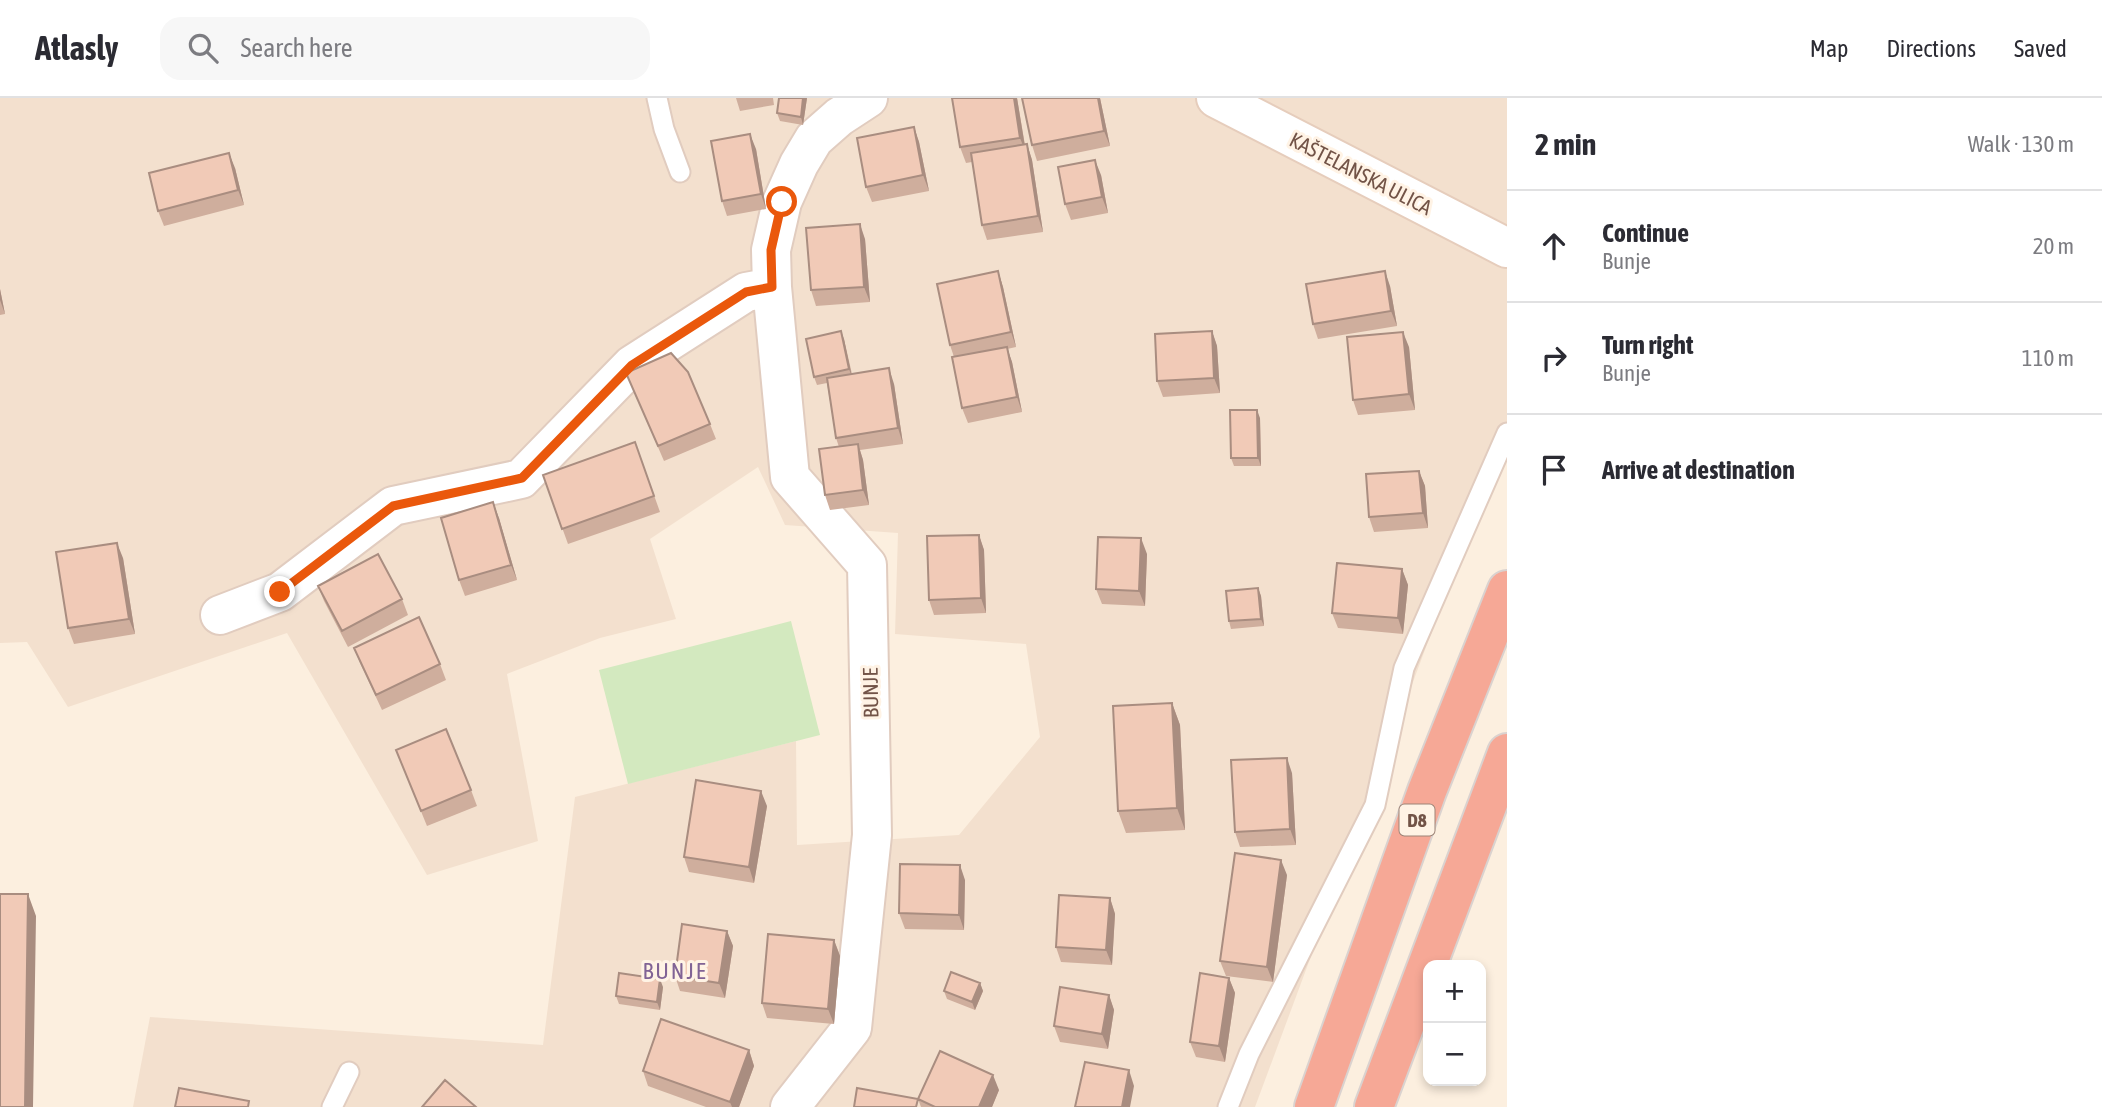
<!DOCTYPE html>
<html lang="en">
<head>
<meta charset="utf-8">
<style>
	:root { --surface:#fff; --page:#f7f7f7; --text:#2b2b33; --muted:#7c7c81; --line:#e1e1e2 }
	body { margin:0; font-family:"Asap Condensed",sans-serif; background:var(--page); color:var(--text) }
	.controls { position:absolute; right:21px; bottom:21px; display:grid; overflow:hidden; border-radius:14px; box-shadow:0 4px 10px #0003 }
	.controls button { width:63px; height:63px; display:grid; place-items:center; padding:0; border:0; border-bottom:2px solid var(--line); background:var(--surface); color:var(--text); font:35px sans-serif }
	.stop { position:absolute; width:21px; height:21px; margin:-16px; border:5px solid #ea580c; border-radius:50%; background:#fff }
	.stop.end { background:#ea580c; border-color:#fff; box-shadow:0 2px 7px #0008 }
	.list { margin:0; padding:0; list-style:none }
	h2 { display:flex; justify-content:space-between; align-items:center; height:91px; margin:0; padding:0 28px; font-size:30px }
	h2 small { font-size:23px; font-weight:400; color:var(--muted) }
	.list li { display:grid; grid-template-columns:46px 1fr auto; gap:21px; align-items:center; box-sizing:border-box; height:112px; padding:0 28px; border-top:2px solid var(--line) }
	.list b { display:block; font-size:26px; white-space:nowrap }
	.list p { margin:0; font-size:23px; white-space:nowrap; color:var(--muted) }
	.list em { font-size:23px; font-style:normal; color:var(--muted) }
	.icon { flex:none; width:38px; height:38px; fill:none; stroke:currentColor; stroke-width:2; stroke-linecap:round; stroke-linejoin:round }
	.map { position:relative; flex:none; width:1507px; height:1009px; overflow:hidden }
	header { display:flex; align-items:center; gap:42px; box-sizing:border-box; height:98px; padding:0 35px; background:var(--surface); border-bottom:2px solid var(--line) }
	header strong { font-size:33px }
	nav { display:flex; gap:38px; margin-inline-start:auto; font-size:24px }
	.search { width:490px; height:63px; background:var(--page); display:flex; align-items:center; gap:18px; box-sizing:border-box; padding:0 24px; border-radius:21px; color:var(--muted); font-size:26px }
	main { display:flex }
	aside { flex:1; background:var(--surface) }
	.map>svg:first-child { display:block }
	.residential { fill:#f3e0ce }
	.green { fill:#d3e9bf }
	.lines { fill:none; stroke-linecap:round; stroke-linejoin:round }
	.lane-casing { stroke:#e1ccbf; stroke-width:23 }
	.street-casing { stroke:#e1ccbf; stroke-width:42 }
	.secondary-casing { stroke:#e6cdbc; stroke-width:42 }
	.highway-casing { stroke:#dad2cf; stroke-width:42 }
	.lane { stroke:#fff; stroke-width:19 }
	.street { stroke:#fff; stroke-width:38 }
	.secondary { stroke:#fff; stroke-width:38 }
	.highway { stroke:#f6a896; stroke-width:38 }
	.wall { fill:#cfae9d }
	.shaded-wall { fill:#a98d80 }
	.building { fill:#f1cab7; stroke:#a98d80; stroke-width:2 }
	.route { stroke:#ea580c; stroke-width:9 }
	.labels { text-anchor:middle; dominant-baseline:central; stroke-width:6; stroke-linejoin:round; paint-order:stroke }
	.shield { fill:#fff3e5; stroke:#9c8376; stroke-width:2 }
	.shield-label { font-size:19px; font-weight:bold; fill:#725347 }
	.street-label { font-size:21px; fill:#725347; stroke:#fff3e5 }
	.neighbourhood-label { font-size:23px; letter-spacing:2px; fill:#816395; stroke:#fff3e5 }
</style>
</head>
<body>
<header>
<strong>Atlasly</strong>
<div class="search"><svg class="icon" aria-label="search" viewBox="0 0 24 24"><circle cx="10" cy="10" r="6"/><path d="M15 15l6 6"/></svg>Search here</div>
<nav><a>Map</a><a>Directions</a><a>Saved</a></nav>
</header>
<main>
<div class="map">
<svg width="1507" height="1009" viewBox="0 0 1507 1009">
	<rect width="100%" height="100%" fill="#fcefdf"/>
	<!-- residential -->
	<path class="residential" d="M0,0h1507v328l-23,74 -58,147 -171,460h-1122l17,-90 393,28 32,-248 221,-56 1,104 162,-10 81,-98 -14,-93 -131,-10 3,-101 -113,-8 -27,-58 -108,72 26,80 -76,19 -93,36 31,167 -111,34 -140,-242 -219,74 -41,-65 -27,1z"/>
	<!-- green -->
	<path class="green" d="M791,523l29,114 -192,49 -29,-114z"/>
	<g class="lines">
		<defs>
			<path id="lane" d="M657,0l7,31 16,43
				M332,1009l17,-35
				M1228,1009l21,-53 126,-249 29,-137 103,-235"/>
			<path id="street" d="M220,517l60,-23 113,-86 128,-27 111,-114 114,-73 26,-5
				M790,1009l62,-79 20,-193 -5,-270 -77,-88 -18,-190 -1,-37 11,-48 17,-38 15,-25 25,-22 29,-19"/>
			<path id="secondary" d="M1216,0l291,150"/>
			<path id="highway" d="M1314,1009l113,-316 80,-201
				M1374,1009l133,-354"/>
		</defs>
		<!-- lane casing -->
		<use href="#lane" class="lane-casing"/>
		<!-- street casing -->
		<use href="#street" class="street-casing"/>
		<!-- secondary casing -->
		<use href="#secondary" class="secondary-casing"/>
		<!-- highway casing -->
		<use href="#highway" class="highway-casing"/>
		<!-- lane -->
		<use href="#lane" class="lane"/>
		<!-- street -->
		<use href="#street" class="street"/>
		<!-- secondary -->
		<use href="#secondary" class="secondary"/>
		<!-- highway -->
		<use href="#highway" class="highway"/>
	</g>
	<!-- wall -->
	<path class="wall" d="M736,0h37l1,7 -34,6z
		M807,0l-4,27 -23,-4 -3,-8z
		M1017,0l8,47 2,-1 5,16 11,72 -56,8 -5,-15 -10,-63 -6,1 -6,-16z
		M1100,0l10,48 -73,15 -5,-16z
		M914,29l5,15 10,49 -57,11 -6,-15z
		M756,51l10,60 -39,7 -5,-15z
		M235,70l9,37 -80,21 -6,-15z
		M1101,77l7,38 -37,7 -6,-16z
		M865,141l5,63 -54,4 -5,-16z
		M998,173l5,16 13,60 -9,2 5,13 10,50 -54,11 -6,-15 -8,-51 -4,-12z
		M1390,188l7,40 -79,13 -5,-15z
		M0,191l5,25 -5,1z
		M1212,233l5,15 3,47 -57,4 -6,-16z
		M844,241l8,35 42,10 9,60 -43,6 3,10 6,45 -39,5 -5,-15 14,-48 -3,-9 -9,-55 -10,2 -3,-8z
		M1409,249l6,63 -57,5 -5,-15z
		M626,275l84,51 6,15 -52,22z
		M1260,320l1,48h-27l-3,-8z
		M635,344l25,70 -92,32 -25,-69z
		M1419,373l6,15 3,42 -54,4 -5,-15z
		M499,420l18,62 -52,16 -6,-16z
		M979,437l5,15 2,63 -52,2 -5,-15z
		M1147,456l-2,52 -43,-2 -6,-15z
		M123,460l12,76 -61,10 -6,-16z
		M1402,471l6,16 -5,49 -65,-6 -6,-15z
		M318,488l84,13 6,16 -60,32 -24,-46z
		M1258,490l3,8 3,30 -33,3 -2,-8z
		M354,550l86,16 6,16 -64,30 -22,-47z
		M1172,605l8,22 5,105 -59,3 -8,-22z
		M396,652l75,40 6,16 -50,20z
		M1292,675l4,72 -56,2 -5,-15z
		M767,708l-13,77 -65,-11 -5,-15z
		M1287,777l-14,107 -47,-6 -6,-15z
		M965,782l-1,50 -59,-1 -6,-16z
		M1110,800l5,16 -3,51 -51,-3 -5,-15z
		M727,833l6,15 -8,52 -45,-7 -5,-15z
		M834,842l6,16 -6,68 -67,-6 -5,-15z
		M1229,880l6,15 -10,69 -29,-5 -6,-15z
		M980,885l3,8 -8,19 -28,-11 -3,-8z
		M663,889l-3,23 -41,-6 -3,-8z
		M1109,897l5,15 -6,39 -48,-7 -6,-16z
		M749,952l5,16 -15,41h-33l-58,-21 -5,-15z
		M999,992l-7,17h-71l-3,-8z"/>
	<!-- shaded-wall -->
	<path class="shaded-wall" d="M803,0h4l-4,27 -2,-8z
		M1014,0h3l9,55 -6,-15z
		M1098,0h2l10,48 -6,-15z
		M914,29l5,15 10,49 -6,-16z
		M750,36l6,15 10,60 -5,-15z
		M1027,46l5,16 11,72 -5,-16z
		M229,55l6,15 9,37 -6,-15z
		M1095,62l6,15 7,38 -6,-16z
		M860,126l5,15 5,63 -6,-15z
		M998,173l5,16 13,60 -5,-15z
		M1385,173l5,15 7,40 -6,-15z
		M0,191l5,25 -5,-14z
		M841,233l3,8 8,38 -3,-8z
		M1212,233l5,15 3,47 -6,-15z
		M1403,234l6,15 6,63 -6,-16z
		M1007,249l5,15 10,50 -5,-15z
		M889,270l5,16 9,60 -5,-16z
		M1257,312l3,8 1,48 -3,-8z
		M858,346l5,16 6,45 -6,-15z
		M1419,373l6,15 3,42 -5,-15z
		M493,404l6,16 18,62 -6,-15z
		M979,437l5,15 2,63 -5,-15z
		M1141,440l6,16 -2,52 -6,-15z
		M117,445l6,15 12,76 -6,-15z
		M1402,471l6,16 -5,49 -5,-16z
		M1258,490l3,8 3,30 -3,-7z
		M1172,605l8,22 5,105 -8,-22z
		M1287,660l5,15 4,72 -6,-16z
		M761,693l6,15 -13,77 -5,-16z
		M1281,762l6,15 -14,107 -6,-15z
		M960,767l5,15 -1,50 -5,-15z
		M28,796l8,22 -3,191h-8z
		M1110,800l5,16 -3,51 -6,-15z
		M727,833l6,15 -8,52 -6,-15z
		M834,842l6,16 -6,68 -6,-15z
		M1229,880l6,15 -10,69 -6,-16z
		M660,881l3,8 -3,23 -3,-8z
		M980,885l3,8 -8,19 -3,-8z
		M1109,897l5,15 -6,39 -6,-15z
		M749,952l5,16 -15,41h-7l-2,-5z
		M1129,972l5,16 -4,21h-8z
		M993,977l6,15 -7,17h-13z"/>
	<!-- building -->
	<path class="building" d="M779,0h24l-2,19 -24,-4z
		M952,0h62l6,40 -60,9z
		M1022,0h76l6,33 -72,14z
		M914,29l9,48 -57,12 -9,-49z
		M750,36l11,60 -39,7 -11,-60z
		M1027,46l11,72 -56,9 -11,-72z
		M229,55l9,37 -80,21 -9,-38z
		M1095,62l7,37 -37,7 -7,-37z
		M860,126l4,63 -53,3 -5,-62z
		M998,173l13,61 -61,13 -13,-61z
		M1385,173l6,40 -78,13 -7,-40z
		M841,233l8,38 -35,8 -8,-38z
		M1212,233l2,47 -57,3 -2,-47z
		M1403,234l6,62 -56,6 -6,-63z
		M1007,249l10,50 -55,11 -10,-51z
		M671,255l17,19 22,52 -52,22 -32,-73z
		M889,270l9,60 -62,10 -9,-60z
		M1230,312h27l1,48h-27z
		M635,344l19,54 -92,33 -19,-54z
		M858,346l5,46 -38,5 -6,-46z
		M1419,373l4,42 -54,4 -3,-43z
		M493,404l18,63 -52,15 -18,-62z
		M979,437l2,63 -52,2 -2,-64z
		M1098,439l43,1 -2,53 -43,-2z
		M117,445l12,76 -61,9 -12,-76z
		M378,456l24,45 -60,32 -24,-45z
		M1337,465l65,6 -4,49 -66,-5z
		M1258,490l3,31 -32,2 -3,-30z
		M419,519l21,47 -64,31 -22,-47z
		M1172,605l5,105 -59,3 -5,-105z
		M446,631l25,61 -50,21 -25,-61z
		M1287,660l3,71 -55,3 -4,-72z
		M696,682l65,11 -12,76 -65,-10z
		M1235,755l46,7 -14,107 -47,-6z
		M900,766l60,1 -1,50 -60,-2z
		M0,796h28l-3,213h-25z
		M1059,797l51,3 -4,52 -50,-3z
		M682,826l45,7 -8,52 -44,-7z
		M768,836l66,6 -6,69 -66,-6z
		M951,874l29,11 -8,19 -28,-11z
		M619,875l41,6 -3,23 -41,-6z
		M1200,875l29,5 -10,68 -29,-4z
		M1060,889l49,8 -7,39 -48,-8z
		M661,921l88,31 -19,52 -87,-31z
		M940,953l53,24 -14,32h-44l-17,-8z
		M1085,964l44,8 -7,37h-47z
		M445,982l31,27h-54z
		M179,990l70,13 -1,6h-73z
		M857,990l61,11 -2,8h-62z"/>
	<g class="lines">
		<!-- route -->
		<path class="route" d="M280,494l113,-86 129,-28 110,-113 114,-73 26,-5 -1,-37 11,-48"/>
	</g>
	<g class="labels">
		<!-- shield labels -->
		<rect class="shield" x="1399.5" y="706.5" width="35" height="31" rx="5"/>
		<g class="shield-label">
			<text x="1417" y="722">D8</text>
		</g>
		<!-- street labels -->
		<g class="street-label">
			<text transform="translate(1361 75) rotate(27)">KAŠTELANSKA ULICA</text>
			<text transform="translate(870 595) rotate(-91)">BUNJE</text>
		</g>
		<!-- neighbourhood labels -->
		<g class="neighbourhood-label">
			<text x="675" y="873">BUNJE</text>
		</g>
	</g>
</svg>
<div class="controls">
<button>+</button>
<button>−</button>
</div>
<div class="stop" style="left:782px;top:104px"></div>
<div class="stop end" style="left:280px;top:494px"></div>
</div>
<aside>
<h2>2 min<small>Walk · 130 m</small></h2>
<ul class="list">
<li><svg class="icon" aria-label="ahead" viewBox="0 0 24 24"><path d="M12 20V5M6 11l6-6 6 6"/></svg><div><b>Continue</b><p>Bunje</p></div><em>20 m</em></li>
<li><svg class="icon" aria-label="right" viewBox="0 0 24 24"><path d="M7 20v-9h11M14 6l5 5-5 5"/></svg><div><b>Turn right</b><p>Bunje</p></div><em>110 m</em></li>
<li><svg class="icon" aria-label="arrive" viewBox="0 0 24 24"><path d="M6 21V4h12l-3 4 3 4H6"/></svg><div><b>Arrive at destination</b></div></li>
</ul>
</aside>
</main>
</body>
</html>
